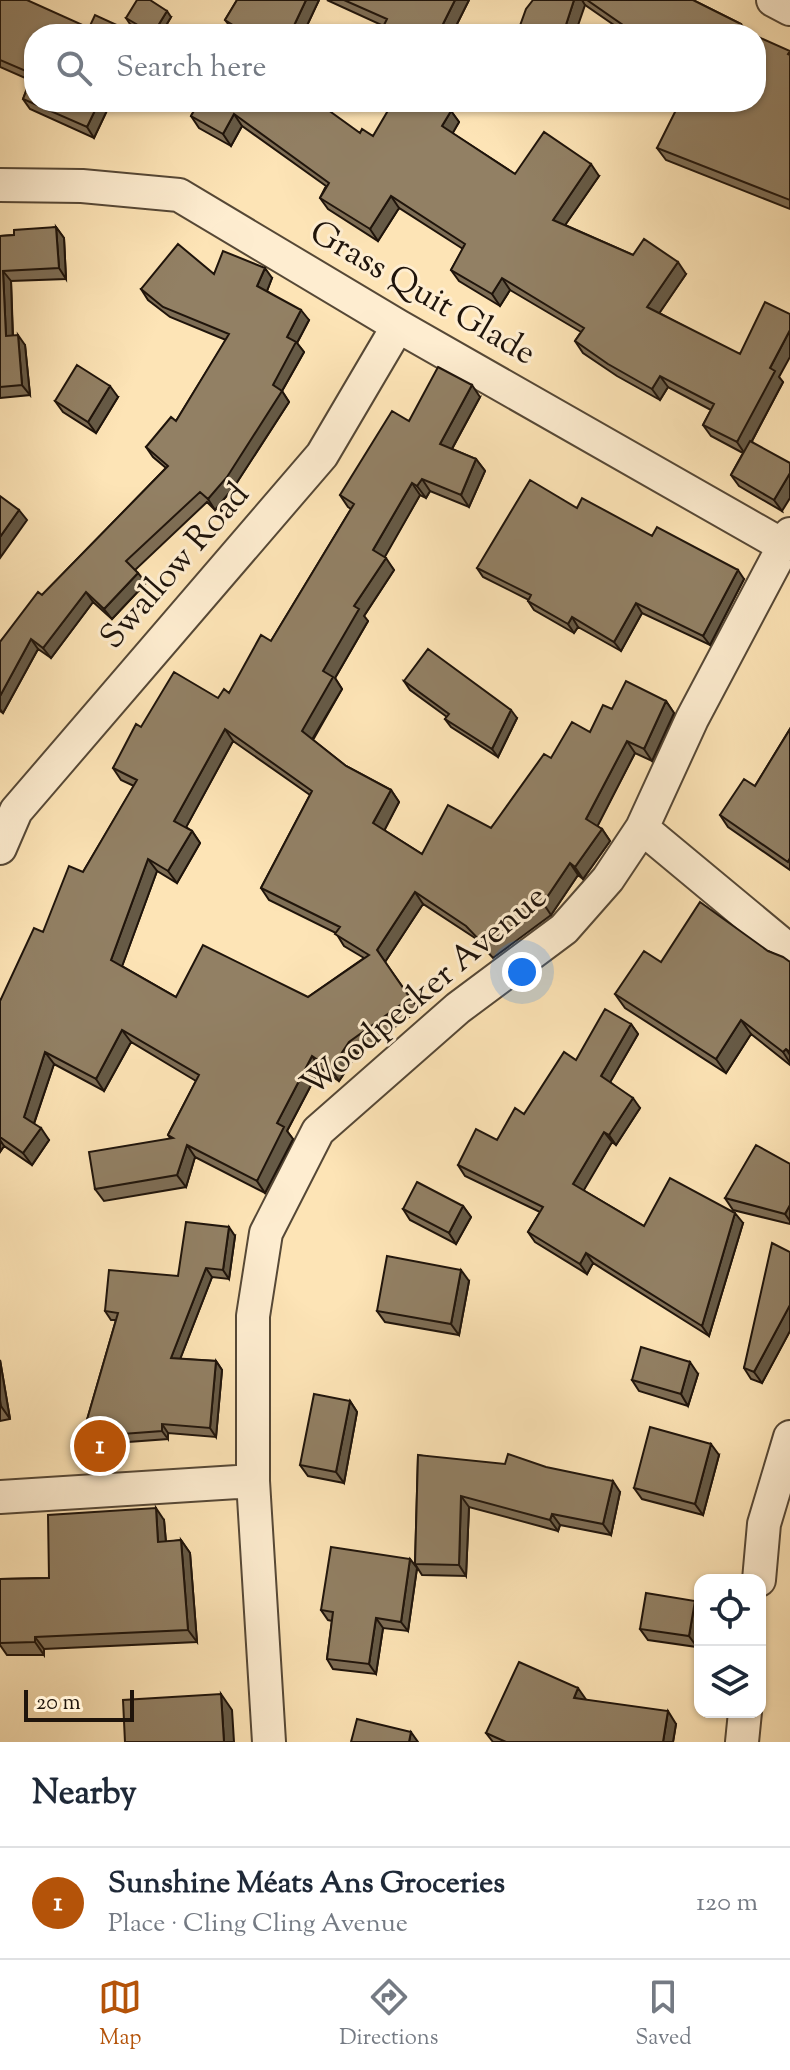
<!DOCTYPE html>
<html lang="en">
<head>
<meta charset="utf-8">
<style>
	:root { --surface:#fff; --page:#f6f6f7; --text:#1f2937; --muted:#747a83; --line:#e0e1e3; --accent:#b45309 }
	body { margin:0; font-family:"Sorts Mill Goudy",serif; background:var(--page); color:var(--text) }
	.controls { position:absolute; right:24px; bottom:24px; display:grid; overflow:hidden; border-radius:16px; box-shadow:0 2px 6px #0004 }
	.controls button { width:72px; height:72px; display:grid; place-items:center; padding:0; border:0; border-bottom:2px solid var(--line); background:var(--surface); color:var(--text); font:40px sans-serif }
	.scale { position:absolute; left:24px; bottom:20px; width:110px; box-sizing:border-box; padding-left:8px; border:4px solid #1f140b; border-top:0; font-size:22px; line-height:28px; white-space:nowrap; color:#1f140b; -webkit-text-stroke:6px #feedd0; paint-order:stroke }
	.you { position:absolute; left:522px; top:972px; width:28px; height:28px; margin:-20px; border:6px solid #fff; border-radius:50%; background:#1a73e8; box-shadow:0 0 0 12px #1a73e833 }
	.badge { display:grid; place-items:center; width:52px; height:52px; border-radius:50%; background:var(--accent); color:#fff; font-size:26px; font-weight:700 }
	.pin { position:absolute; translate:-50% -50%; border:4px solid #fff; box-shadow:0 2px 8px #0006 }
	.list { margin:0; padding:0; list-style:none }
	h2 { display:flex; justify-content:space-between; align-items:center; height:104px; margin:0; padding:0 32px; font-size:34px }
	h2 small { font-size:26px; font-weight:400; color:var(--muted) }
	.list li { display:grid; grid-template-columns:52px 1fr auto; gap:24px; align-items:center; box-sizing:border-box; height:112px; padding:0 32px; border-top:2px solid var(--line) }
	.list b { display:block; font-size:30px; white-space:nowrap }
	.list p { margin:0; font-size:26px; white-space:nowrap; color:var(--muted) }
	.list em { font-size:26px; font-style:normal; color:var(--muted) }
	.icon { flex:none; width:44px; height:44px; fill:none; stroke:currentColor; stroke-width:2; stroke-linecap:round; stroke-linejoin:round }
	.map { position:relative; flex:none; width:790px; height:1742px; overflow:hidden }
	.search { position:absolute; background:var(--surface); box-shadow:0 2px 6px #0004; left:24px; right:24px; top:24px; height:88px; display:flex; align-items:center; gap:20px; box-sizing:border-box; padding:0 28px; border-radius:32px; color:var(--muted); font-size:30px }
	.sheet { height:216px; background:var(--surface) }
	nav { display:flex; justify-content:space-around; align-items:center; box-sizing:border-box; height:112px; border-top:2px solid var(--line); background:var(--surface); font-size:22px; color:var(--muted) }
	nav a { display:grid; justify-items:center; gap:4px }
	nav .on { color:var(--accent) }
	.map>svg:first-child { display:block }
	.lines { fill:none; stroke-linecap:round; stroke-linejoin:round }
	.minor-casing { stroke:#564836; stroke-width:36 }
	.minor { stroke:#feedd0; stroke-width:32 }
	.wall { fill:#7e6e56; stroke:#1f140b; stroke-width:2; fill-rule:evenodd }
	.shaded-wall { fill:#665a46; stroke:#1f140b; stroke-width:2 }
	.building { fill:#928064; stroke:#1f140b; stroke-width:2; fill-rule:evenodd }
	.labels { text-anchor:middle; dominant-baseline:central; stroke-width:6; stroke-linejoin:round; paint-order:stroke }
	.street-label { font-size:34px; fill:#1f140b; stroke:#feedd0 }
</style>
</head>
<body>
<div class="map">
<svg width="790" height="1742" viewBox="0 0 790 1742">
	<rect width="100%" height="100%" fill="#fde4b6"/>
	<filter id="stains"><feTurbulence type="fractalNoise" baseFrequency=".0025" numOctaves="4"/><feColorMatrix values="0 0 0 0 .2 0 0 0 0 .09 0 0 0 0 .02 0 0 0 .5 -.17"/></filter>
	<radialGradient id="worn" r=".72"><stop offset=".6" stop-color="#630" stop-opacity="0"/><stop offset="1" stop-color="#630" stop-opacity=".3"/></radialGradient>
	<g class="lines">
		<defs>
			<path id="minor" d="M773,0l17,9
				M0,185l82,1 97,9 219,131 386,220
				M642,828l148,123
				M0,848l16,-37 306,-356 76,-129
				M0,1497l253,-16
				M759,1580l5,-56 26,-87
				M269,1742l-16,-261v-165l13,-83 52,-102 140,-123 106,-79 44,-50 34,-51 50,-109 98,-185
				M742,1742l3,-30"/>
		</defs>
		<!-- minor casing -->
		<use href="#minor" class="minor-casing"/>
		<!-- minor -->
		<use href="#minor" class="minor"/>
	</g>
	<!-- wall -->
	<path class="wall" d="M0,0l89,28 43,4 1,2h-99v68h77l-17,36 -64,-29 -7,-10 7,-19 -30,-13z
		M237,0h82l-16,34h-67l-11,-14z
		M327,0h142l-17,34h-61l-5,-7z
		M533,0h160l48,24 6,8 4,2h-124l-42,-29z
		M171,17l-10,17h-14l-17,-10 -4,-6z
		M790,51v158l-124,-49 -9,-12z
		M199,102l174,34 78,-25 8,11 -7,11 63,41 84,2 -34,49 68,30 53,19 -27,39 120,64 4,5 -31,59 30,70 -43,-25 -8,-11 12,-22 -32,-17 -8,-11 8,-15 -43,-23 -8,13 -43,-24 -34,-23 -8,-12 6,-9 -71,-42 -10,16 -41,-25 -8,-11 12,-21 -64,-41 -21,33 -50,-32 -8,-11 6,-12 -84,-60 -11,20 -32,-18 -8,-12z
		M56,227l8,11 2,41 -55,2 2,54 12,10 5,50 -30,3v-162l14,-1z
		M214,274l58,4 -5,13 42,29 -12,23 7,9 -22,39 7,11 -55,85 -19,23 -8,-8 -72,68 11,13 -34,36 -19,-17 -42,56 -13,-9 -35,64 -3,-2v-69l42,-47 124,-127 -13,-11 -7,-10 30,-26 50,-81 -56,-23 -22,-17 -7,-11z
		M118,397l-22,36 -33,-21 -8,-11z
		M480,397l-28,52 24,10 9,12 -16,36 -39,-16 -4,7 -6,-3 -36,62 10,13 -30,46 4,5 -33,57 7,11 -29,51 33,26 45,24 8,12 -15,28 38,24 69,-26 60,-70 39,-26 22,-23 54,-8 8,12 -22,48 -17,-8 -38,73 5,3 8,12 -27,38 -5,-4 -27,40 -58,43 -18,-20 -52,-34 -38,58 34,48 -62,44 -18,27 -19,-13 -33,63 6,8 -28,54 -70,-36 -9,30 -82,14 -9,-12 75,-51 -2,-3 28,-54 -65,-39 -27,49 -50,-27 -20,60 15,16 -17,25 -28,-19 -4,6v-151l83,-129 51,-86 -13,-6 -8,-12 28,-41 77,-29 11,-5 42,-52 80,-132 -3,-2 -8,-12 69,-74zM233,741l77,54 -49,93 8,12 67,33 8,13 20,12 -56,39h-132l-54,-31 35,-95 20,12 23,-40 -8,-12 -6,-4z
		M577,508l75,28 92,43 -34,66 -68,-32 -21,38 -43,-24 -4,6 -40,-23 -6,-9 1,-1 -46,-23 -6,-9z
		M404,681l113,37 -19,39 -47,-30 -6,-8 2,-2 -37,-27z
		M790,729v141l-62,-43 -8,-12 35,-29z
		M768,951l22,11v103l-39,-31 -25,39 -101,-65 -10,-14 46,-32z
		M631,1024l7,10 -28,48 30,26 -24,37 -4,-3 -29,48 61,36 99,-3 -34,113 -116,-73 -6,11 -52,-32 -7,-10 12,-20 -75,-36 -7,-11 39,-25 27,-26 52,-54z
		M790,1164v60l-57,-14 -8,-12z
		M463,1206l8,11 -15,27 -46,-24 -7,-11z
		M235,1236l-6,43 -17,-2 -32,82 36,2 6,9 -6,67 -48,-4v6l-80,6 -6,-8 34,-117h-5l-6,-9 73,-35z
		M790,1252v79l-28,52 -11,-4 -7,-11z
		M469,1281l-10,54 -74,-13 -8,-11z
		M0,1360l10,59 -10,2z
		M698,1374l-10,32 -49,-15 -7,-11z
		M350,1401l7,11 -13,71 -36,-7 -8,-11z
		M418,1455l202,37 -9,43 -51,-10 -2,6 -89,-24 -3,69 -44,-1 -7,-11z
		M719,1455l-16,60 -61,-16 -8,-11z
		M164,1520l2,22 15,-2 9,13 7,89 -153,7v6h-37l-7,-10v-66l49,-1z
		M410,1559l7,9 -9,63 -25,-3 -7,46 -43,-5 -6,-10 5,-38 -4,-1 -7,-10z
		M695,1601l5,7v21l-3,18 -49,-7 -8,-11z
		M586,1700l90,24 -3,18h-180l-7,-9z"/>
	<!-- shaded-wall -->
	<path class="shaded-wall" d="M306,0h13l-16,34h-13z
		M455,0h14l-17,34h-14z
		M574,0h8l3,5 -10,29h-12z
		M167,11l4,6 -10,17h-8z
		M99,102h12l-17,36 -7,-11z
		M451,111l8,11 -9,16 -8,-12z
		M234,114l8,12 -11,20 -8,-12z
		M591,164l8,12 -38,55 -8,-11z
		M391,196l8,12 -21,33 -8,-12z
		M56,227l8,11 2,41 -7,-11z
		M678,262l8,12 -30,44 -9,-11z
		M265,268l7,10 -7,18 -8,-10z
		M3,271l8,10 2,66 -7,-11z
		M502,278l8,12 -10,16 -8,-12z
		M301,310l8,10 -12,23 7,9 -22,39 7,11 -55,85 -19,23 -7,-11 65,-114 14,-48z
		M790,330v27l-11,20 4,5 -38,72 -8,-12 33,-74z
		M18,335l7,10 5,50 -8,-10z
		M660,376l8,11 -8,13 -8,-11z
		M472,385l8,12 -32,59 -8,-12z
		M110,386l8,11 -22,36 -8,-11z
		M476,459l9,12 -16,36 -8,-12z
		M790,473v25l-8,13 -8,-11z
		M422,479l8,12 -4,7 -9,-12z
		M412,483l8,12 -38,67 -9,-12z
		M19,510l8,10 -27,38v-21z
		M386,558l8,12 -30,46 4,5 -33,57 7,11 -32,54 -8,-12 21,-60 31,-65z
		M738,570l6,9 -34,66 -7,-9z
		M138,573l8,10 -34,36 -8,-10z
		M86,592l7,10 -42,56 -8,-10z
		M636,603l6,10 -21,38 -7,-9z
		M572,617l6,10 -4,6 -6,-9z
		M31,639l7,10 -35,64 -3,-4v-13z
		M666,701l8,12 -22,48 -8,-12z
		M511,710l6,8 -19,39 -6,-8z
		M225,729l8,12 -50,92 -9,-12z
		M627,741l8,12 -40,78 -9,-12z
		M391,790l8,12 -17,33 -9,-12z
		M602,829l8,12 -27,38 -8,-12z
		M192,831l8,12 -23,40 -9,-12z
		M148,859l9,12 -37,101 -9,-12z
		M570,863l8,12 -27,40 -8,-12z
		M415,892l8,12 -38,58 -8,-12z
		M741,1020l10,14 -25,39 -10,-14z
		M631,1024l7,10 -30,52 -7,-10z
		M122,1030l9,12 -27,49 -8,-12z
		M349,1042l8,12 -18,27 -8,-12z
		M786,1049l4,6v8l-7,-11z
		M45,1052l9,12 -22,65 -8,-12z
		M312,1056l8,12 -33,63 6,8 -28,54 -8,-12 20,-58z
		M633,1098l7,10 -24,37 -7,-10z
		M41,1128l8,12 -17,25 -9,-12z
		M604,1132l8,10 -31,53 -8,-11z
		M0,1140l4,6 -4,6z
		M187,1145l8,12 -9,30 -9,-12z
		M790,1205v16l-5,-7z
		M463,1206l8,11 -15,27 -7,-11z
		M735,1213l8,10 -34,113 -7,-10z
		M229,1227l6,9 -6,43 -6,-9z
		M586,1253l7,10 -6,11 -7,-10z
		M206,1268l6,9 -35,90 -6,-9z
		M461,1270l8,11 -10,54 -8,-11z
		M790,1305v26l-28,52 -8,-11z
		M0,1360l10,59 -9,-13 -1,-6z
		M216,1361l6,9 -6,67 -6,-9z
		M690,1362l8,12 -10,32 -7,-12z
		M350,1401l7,11 -13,71 -8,-11z
		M162,1424l6,9v6l-6,-8z
		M711,1444l8,11 -16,60 -8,-11z
		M613,1481l7,11 -9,43 -8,-11z
		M461,1496l8,11 -3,69 -7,-11z
		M156,1508l8,12 3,35 -9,-13z
		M552,1514l8,11 -2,6 -8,-11z
		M181,1540l9,13 7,89 -9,-12z
		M410,1559l7,9 -9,63 -7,-9z
		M695,1601l5,7v21l-3,18 -8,-11z
		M376,1618l7,10 -7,46 -7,-10z
		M35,1637l9,12v6l-9,-13z
		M578,1688l9,13 -13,-3z
		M221,1694l11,16 2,32h-10z
		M668,1711l8,13 -3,18h-10z
		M411,1732l7,10h-9z"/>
	<!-- building -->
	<path class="building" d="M0,0h27l62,28 6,-13 37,17 -1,2h-97v68h65l-12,25 -64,-28 10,-25 -33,-14z
		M137,0h13l17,11 -14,23 -27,-16z
		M237,0h69l-16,34h-54l3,-5 -14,-9z
		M344,0h111l-17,34h-34l-20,-9 3,-6z
		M533,0h41l-11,34h-46l9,-25z
		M587,0h106l48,24 -2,4 12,6h-115z
		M756,36l34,15 -2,3 2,1v145l-133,-52 23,-46h76z
		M199,102h118l43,31 2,-4 11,7 20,-34h43l15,9 -9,15 73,48 29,-42 47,32 -38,56 80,35 11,-16 34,23 -31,45 93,47 25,-52 25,12v16l-20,38 5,3 -38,71 -34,-17 11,-21 -54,-28 -8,13 -44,-25 -33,-23 9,-13 -82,-50 -10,16 -41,-24 14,-26 -74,-48 -21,33 -50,-31 9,-15 -95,-69 -11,20 -32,-18z
		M56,227l3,41 -56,3 3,65 12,-1 4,50 -22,2v-151l14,-1v-5z
		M178,244l36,30 9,-23 42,17 -8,18 44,24 -14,27 9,5 -23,43 9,6 -55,86 -19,22 -8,-7 -74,69 12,12 -34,36 -18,-17 -43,56 -12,-9 -31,57v-54l38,-50 4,3 126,-129 -22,-19 25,-30 5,4 53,-87 -66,-27 -22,-18z
		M77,365l33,21 -22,36 -33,-21z
		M438,367l34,18 -32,59 36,15 -15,36 -39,-16 -5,7 -5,-3 -39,67 13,8 -32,48 5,3 -36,62 10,6 -31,54 44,35 45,24 -18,33 49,31 26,-49 43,23 53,-74 7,4 21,-36 18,10 13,-27 9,4 14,-28 40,20 -22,48 -17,-8 -41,78 16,10 -27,38 -5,-4 -27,40 -58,43 -19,-20 -51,-34 -38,58 33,48 -61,44 -18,27 -19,-13 -35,67 7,4 -27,54 -70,-36 -10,30 -82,14 -6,-37 84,-14 -5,-3 31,-60 -77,-45 -26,49 -51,-27 -21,65 17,11 -18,25 -23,-16v-136l34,-73 9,4 26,-66 14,6 54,-92 -24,-12 23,-44 5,3 33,-55 44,26 6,-9 5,4 32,-58 10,6 83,-137 -14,-9 52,-84 17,10zM225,729l87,62 -51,97 79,39 -5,7 34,21 -61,42 -105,-52 -27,52 -65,-37 37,-101 20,12 24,-40 -18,-10z
		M750,441l40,22v10l-16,27 -43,-25z
		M530,480l47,28 5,-10 70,38 5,-9 81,43 -35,66 -67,-33 -22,39 -42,-25 -4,7 -40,-23 3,-6 -54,-27z
		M0,496l19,14 -19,27z
		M428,649l83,61 -19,39 -47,-30 4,-5 -45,-33z
		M790,729v129l-2,4 -68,-47 24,-36 11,7z
		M700,902l68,49 15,6 7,5v90l-4,-3 -3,3 -42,-32 -25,39 -101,-65 29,-43 17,11z
		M605,1009l26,15 -30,52 32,22 -24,37 -5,-3 -31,52 71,42 26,-48 65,35 -33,113 -116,-73 -6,11 -52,-32 15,-25 -85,-42 18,-36 21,11 18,-32 9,6 40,-62 12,8z
		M756,1145l34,19v41l-5,9 -60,-16z
		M417,1182l46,24 -14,27 -46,-24z
		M186,1222l43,5 -6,43 -17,-2 -35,90 45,3 -6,67 -48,-4v7l-80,6 36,-124 -13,-2 4,-41 69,6z
		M772,1243l18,9v53l-36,67 -10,-4z
		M387,1256l74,14 -10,54 -74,-13z
		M641,1347l49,15 -9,32 -49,-14z
		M314,1394l36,7 -14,71 -36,-7z
		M650,1427l61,17 -16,60 -61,-16z
		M508,1454l38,13 67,14 -10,43 -51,-10 -2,6 -89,-24 -2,69 -44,-1 3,-109 87,9z
		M156,1508l2,34 23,-2 7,90 -153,7v5l-35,1v-64l49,-1 -1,-63z
		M331,1547l79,12 -9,63 -25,-4 -7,46 -42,-5 6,-47 -12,-2z
		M646,1593l49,8 -6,35 -49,-7z
		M519,1662l59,26 -4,10 94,13 -5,31h-157l-20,-9z
		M221,1694l3,48h-99l-2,-42z
		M357,1719l54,13 -2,10h-58z"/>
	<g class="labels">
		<!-- street labels -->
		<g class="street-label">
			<text transform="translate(422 294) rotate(30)">Grass Quit Glade</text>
			<text transform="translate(176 567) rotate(-49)">Swallow Road</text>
			<text transform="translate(425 992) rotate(-40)">Woodpecker Avenue</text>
		</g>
	</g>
	<rect width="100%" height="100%" filter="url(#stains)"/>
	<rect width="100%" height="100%" fill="url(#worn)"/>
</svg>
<div class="controls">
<button><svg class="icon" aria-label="locate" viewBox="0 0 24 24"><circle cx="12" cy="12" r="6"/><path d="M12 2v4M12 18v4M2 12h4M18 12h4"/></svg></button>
<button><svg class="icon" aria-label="layers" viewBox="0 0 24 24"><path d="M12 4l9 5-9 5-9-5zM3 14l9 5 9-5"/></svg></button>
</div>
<div class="scale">20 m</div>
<div class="you"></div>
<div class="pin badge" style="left:100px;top:1446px">1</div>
<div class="search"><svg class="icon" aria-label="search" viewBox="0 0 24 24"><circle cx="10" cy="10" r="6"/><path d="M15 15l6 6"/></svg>Search here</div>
</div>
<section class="sheet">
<h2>Nearby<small></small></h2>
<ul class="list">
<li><span class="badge">1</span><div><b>Sunshine Méats Ans Groceries</b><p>Place · Cling Cling Avenue</p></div><em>120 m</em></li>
</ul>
</section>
<nav>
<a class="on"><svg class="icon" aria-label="map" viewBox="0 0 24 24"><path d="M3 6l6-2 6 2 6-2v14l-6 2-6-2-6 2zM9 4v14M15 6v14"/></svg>Map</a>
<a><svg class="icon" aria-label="directions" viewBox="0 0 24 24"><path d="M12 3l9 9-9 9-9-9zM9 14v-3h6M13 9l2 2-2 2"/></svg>Directions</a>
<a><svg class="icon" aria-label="saved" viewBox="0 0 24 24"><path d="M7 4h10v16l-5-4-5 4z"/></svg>Saved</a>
</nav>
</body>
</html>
